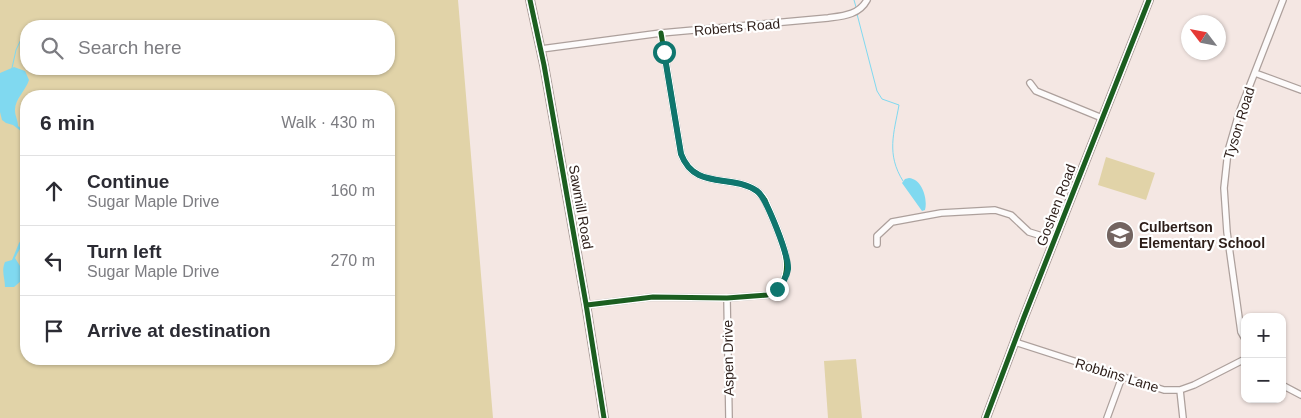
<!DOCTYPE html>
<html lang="en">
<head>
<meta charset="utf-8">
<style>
	:root { --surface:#fff; --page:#f7f7f7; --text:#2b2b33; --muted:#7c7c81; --line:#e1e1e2 }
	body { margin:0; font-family:Arial,sans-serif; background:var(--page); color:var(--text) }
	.controls { position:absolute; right:15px; bottom:15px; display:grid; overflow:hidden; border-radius:10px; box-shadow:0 1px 4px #0004 }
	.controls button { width:45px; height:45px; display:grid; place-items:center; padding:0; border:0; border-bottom:1px solid var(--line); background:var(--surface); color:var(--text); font:25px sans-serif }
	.compass { position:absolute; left:1181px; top:15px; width:45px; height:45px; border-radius:50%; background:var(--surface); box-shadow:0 1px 4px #0004; rotate:302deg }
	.stop { position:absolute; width:15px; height:15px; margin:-11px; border:4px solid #0f766e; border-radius:50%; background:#fff }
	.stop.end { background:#0f766e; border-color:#fff; box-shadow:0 1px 5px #0008 }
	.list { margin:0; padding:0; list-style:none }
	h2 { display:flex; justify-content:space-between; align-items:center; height:65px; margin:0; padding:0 20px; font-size:21px }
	h2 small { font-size:16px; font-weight:400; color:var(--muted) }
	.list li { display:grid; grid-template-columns:32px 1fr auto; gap:15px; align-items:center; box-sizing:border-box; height:70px; padding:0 20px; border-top:1px solid var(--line) }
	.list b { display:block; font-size:19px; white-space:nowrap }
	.list p { margin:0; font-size:16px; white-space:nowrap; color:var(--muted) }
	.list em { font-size:16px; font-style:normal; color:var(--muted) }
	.icon { flex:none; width:28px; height:28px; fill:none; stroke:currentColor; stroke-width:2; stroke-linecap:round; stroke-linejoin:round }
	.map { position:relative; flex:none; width:1301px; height:418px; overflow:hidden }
	.search { position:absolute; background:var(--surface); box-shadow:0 1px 4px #0004; left:20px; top:20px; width:375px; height:55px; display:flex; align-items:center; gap:12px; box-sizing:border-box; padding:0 18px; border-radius:20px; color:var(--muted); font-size:19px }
	.panel { position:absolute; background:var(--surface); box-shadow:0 1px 4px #0004; left:20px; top:90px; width:375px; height:275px; border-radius:20px }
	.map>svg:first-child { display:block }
	.green { fill:#e1d3a8; fill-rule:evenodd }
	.water { fill:#80d9f0 }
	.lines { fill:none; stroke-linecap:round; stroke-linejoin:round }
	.stream { stroke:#80d9f0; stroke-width:1 }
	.street-casing { stroke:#ada09c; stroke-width:8 }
	.secondary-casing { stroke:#ada09c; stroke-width:10 }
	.street { stroke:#fdfbfb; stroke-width:5.5 }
	.secondary { stroke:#fdfbfb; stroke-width:8 }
	.cycleway-casing { stroke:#fff; stroke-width:8 }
	.cycleway { stroke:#1b5e20; stroke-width:5 }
	.route { stroke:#0f766e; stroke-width:6 }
	.labels { text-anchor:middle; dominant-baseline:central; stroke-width:4.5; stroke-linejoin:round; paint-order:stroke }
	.street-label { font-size:14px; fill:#2d1e19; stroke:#fff }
	.poi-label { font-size:14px; font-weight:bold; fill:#2d1e19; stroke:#fff; text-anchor:start }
</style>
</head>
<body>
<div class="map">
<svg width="1301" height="418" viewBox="0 0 1301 418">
	<rect width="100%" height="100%" fill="#f4e7e3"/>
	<!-- green -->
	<path class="green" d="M0,0h458l35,418h-493zM26,26h363v43h-363zM26,96h363v263h-363z
		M1106,157l49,16 -9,27 -48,-15z
		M856,359l6,59h-34l-4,-57z"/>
	<!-- water -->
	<path class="water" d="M14,67l11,4 4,9c-3,10 -14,19 -14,30 0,6 3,10 3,16l8,6v3l-13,-10 -7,-2 -4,-3 -2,-8v-39z
		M909,178c13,1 19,21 16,32l-3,1 -20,-28 3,-4z
		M26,234c0,5 -8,18 -11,24l5,8 1,15 -7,6h-9c0,-9 -4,-16 0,-25l7,-2 7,-17z"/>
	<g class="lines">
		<!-- stream -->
		<path class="stream" d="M854,0l2,7
			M857,14l20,77 5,8 17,6c-5,28 -13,49 4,76
			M12,68l4,-18 10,-21
			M26,196v16"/>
		<defs>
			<path id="street" d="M541,49l120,-16 167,-15c15,-2 31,-3 39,-18
				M1255,73l46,17
				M1030,83l6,8 66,27
				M877,244v-8l15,-14 49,-9 54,-3 16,5 18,17 26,8
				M727,298l2,120
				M587,305l66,-8 74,1 40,-3c40,-16 8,-68 -2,-95 -21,-32 -68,-4 -84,-46l-20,-121
				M1245,339l-4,-7 -14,-100 -3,-44 4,-37 11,-38 44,-113
				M1015,342l149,48h16l14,-5 51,-26
				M1282,385l19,10
				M1180,390l3,28
				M1107,418l15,-41"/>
			<path id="secondary" d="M530,0l14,65 42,239 18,114
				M986,418l38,-101 125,-317"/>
		</defs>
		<!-- street casing -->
		<use href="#street" class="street-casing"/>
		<!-- secondary casing -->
		<use href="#secondary" class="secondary-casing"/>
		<!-- street -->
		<use href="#street" class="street"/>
		<!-- secondary -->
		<use href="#secondary" class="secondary"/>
		<defs>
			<path id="cycleway" d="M530,0l14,65 42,239 18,114
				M587,305l66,-8 74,1 40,-3c40,-16 8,-68 -2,-95 -21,-32 -68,-4 -84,-46l-20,-121
				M986,418l38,-101 125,-317"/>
		</defs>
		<!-- cycleway casing -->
		<use href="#cycleway" class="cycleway-casing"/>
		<!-- cycleway -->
		<use href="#cycleway" class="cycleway"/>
	</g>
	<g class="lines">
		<!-- route -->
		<path class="route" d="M664,52l17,102c14,37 50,19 76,37 9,6 32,65 31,78 -1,7 -6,15 -11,20"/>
	</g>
	<!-- icons -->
	<defs>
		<symbol id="school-disc" viewBox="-11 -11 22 22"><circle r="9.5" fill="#736460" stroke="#fff"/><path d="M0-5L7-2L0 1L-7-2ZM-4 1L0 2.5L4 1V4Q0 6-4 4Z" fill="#fff"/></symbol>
	</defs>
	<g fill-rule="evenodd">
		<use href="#school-disc" x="1104" y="219" width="32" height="32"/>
	</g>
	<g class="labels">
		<!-- street labels -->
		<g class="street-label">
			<text transform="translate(737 27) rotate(-5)">Roberts Road</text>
			<text transform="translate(1239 123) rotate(-73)">Tyson Road</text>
			<text transform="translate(1056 205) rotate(-69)">Goshen Road</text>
			<text transform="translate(581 207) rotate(80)">Sawmill Road</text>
			<text transform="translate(728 358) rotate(-91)">Aspen Drive</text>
			<text transform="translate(1117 375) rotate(17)">Robbins Lane</text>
		</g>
		<!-- poi labels -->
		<g class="poi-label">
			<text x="1139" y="227">Culbertson<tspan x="1139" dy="16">Elementary School</tspan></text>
		</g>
	</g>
</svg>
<div class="controls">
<button>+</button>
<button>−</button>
</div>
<svg class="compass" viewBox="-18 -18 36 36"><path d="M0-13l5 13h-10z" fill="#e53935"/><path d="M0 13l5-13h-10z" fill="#7c7c81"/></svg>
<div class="stop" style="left:664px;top:52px"></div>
<div class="stop end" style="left:777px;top:289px"></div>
<div class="search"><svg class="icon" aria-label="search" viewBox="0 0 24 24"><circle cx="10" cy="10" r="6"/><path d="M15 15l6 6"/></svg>Search here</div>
<section class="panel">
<h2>6 min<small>Walk · 430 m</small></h2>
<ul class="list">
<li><svg class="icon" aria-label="ahead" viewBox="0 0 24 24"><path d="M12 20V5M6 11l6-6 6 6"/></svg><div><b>Continue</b><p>Sugar Maple Drive</p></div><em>160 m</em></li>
<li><svg class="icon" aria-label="left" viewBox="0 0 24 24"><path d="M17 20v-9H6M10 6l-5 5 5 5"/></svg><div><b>Turn left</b><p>Sugar Maple Drive</p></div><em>270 m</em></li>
<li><svg class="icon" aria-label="arrive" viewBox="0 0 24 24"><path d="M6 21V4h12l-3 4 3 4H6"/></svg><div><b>Arrive at destination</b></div></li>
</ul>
</section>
</div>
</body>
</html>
